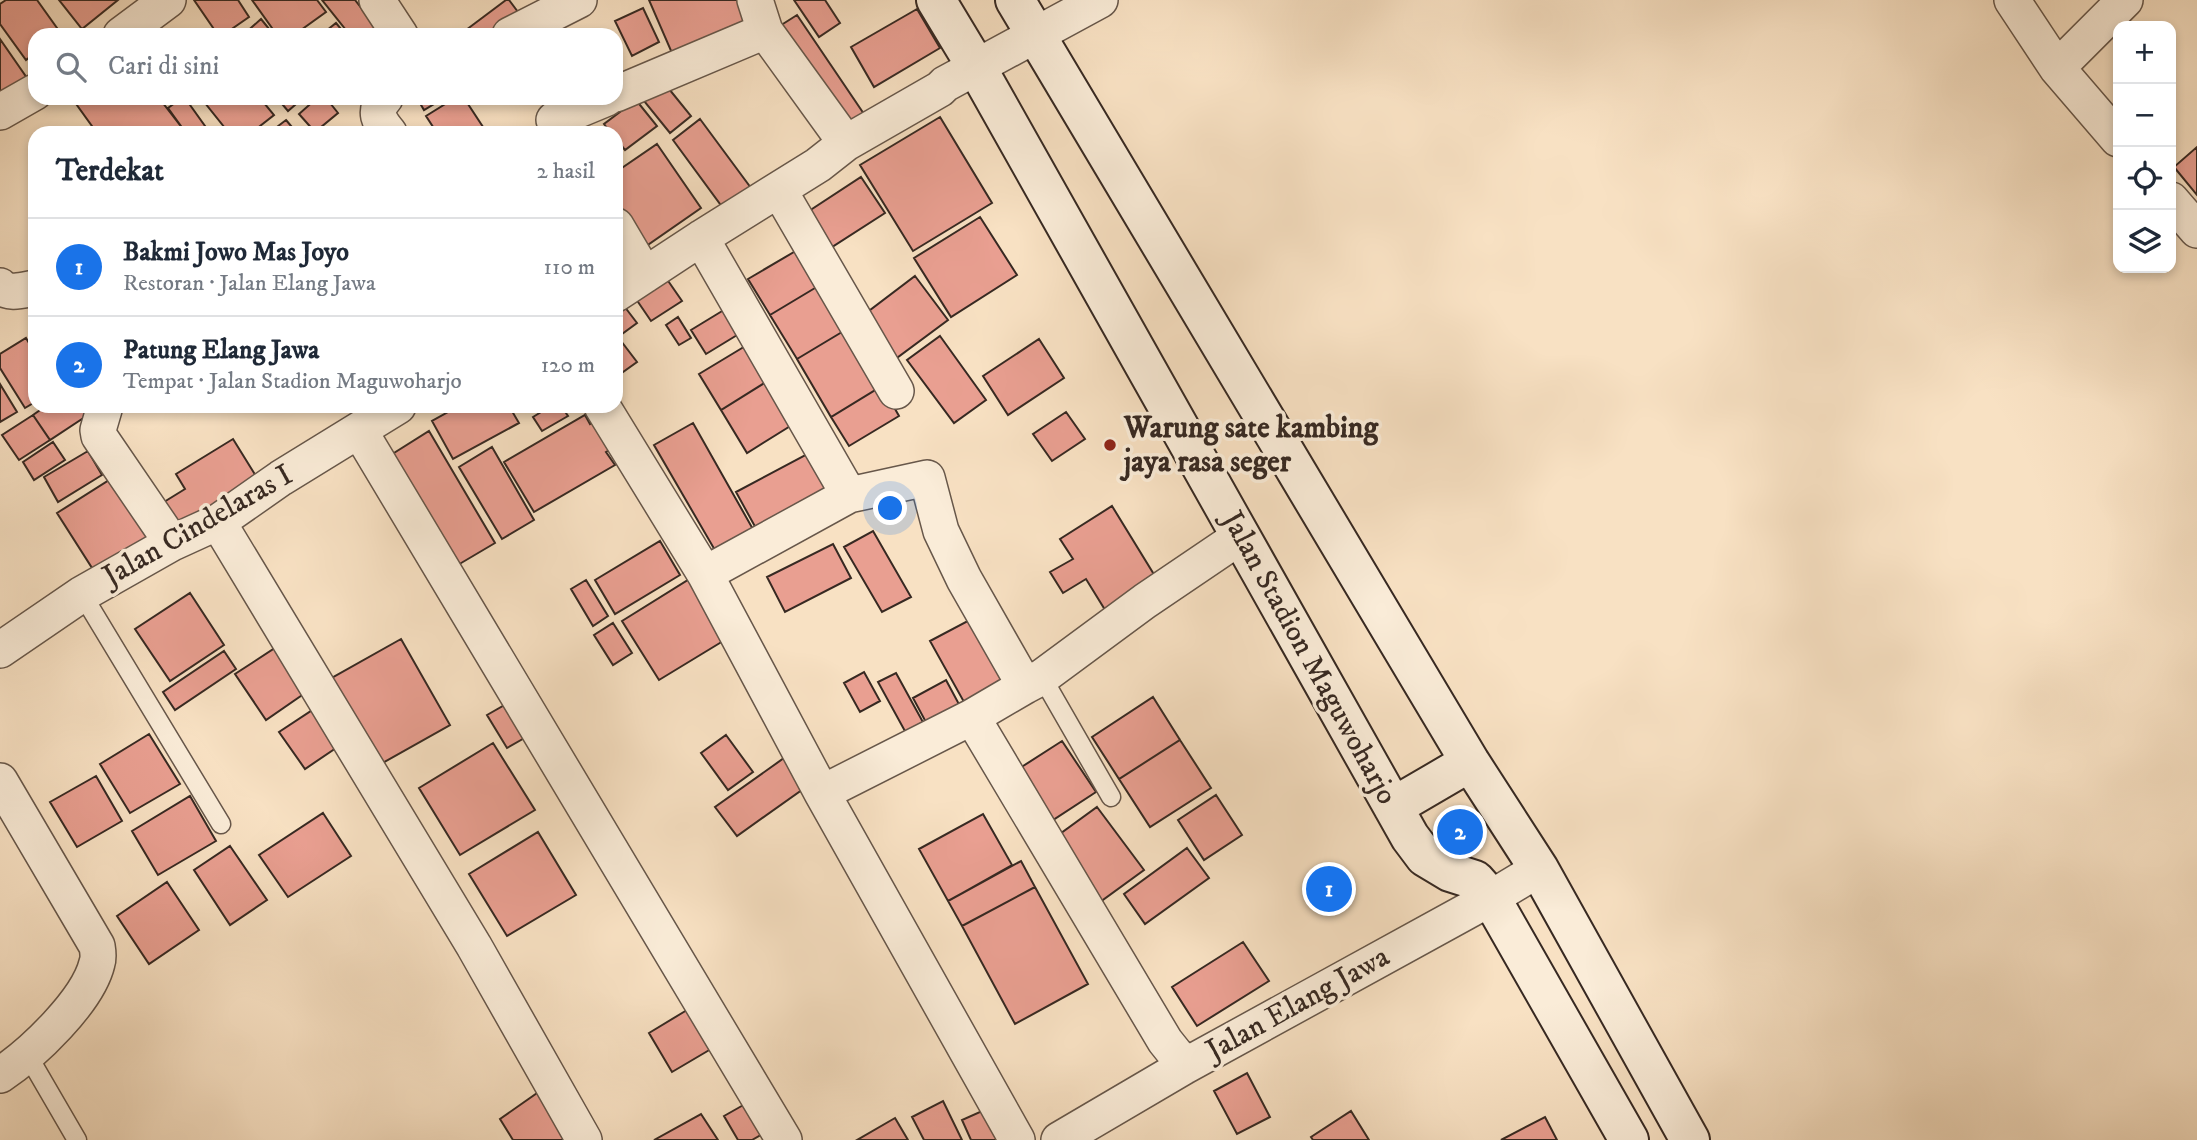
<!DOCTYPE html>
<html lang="id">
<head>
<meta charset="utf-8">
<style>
	:root { --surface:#fff; --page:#f2f2f3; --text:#1f2937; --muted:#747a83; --line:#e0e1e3; --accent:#1a73e8 }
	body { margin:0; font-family:"IM FELL DW Pica",serif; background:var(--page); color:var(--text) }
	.controls { position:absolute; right:21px; top:21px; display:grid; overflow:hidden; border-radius:14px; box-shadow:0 4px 10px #0003 }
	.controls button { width:63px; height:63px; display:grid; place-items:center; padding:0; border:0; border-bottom:2px solid var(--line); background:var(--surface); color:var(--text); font:35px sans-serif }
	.you { position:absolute; left:891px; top:509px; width:24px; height:24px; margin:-18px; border:5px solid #fff; border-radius:50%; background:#1a73e8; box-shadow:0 0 0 10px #1a73e833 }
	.badge { display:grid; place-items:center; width:46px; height:46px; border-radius:50%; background:var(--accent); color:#fff; font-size:23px; font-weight:700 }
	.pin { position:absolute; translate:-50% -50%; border:4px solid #fff; box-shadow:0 2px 7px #0006 }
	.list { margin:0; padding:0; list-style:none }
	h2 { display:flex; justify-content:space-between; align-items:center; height:91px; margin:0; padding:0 28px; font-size:30px }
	h2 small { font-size:23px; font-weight:400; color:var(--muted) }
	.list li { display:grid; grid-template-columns:46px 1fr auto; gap:21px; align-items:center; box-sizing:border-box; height:98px; padding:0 28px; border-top:2px solid var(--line) }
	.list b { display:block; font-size:26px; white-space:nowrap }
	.list p { margin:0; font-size:23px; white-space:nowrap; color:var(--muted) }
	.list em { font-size:23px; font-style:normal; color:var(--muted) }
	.icon { flex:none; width:38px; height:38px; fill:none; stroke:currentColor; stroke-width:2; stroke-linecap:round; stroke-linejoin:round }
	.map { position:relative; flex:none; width:2197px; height:1140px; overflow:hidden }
	.search { position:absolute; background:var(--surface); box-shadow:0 4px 10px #0003; left:28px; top:28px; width:595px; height:77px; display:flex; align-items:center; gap:18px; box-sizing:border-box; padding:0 24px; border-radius:21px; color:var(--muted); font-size:26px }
	.panel { position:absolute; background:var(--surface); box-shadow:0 4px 10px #0003; left:28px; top:126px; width:595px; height:287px; border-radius:21px }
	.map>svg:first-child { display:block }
	.building { fill:#e99f91; stroke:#372922; stroke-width:2 }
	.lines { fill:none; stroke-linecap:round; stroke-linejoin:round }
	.lane-casing { stroke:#67574a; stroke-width:21 }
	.street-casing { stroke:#67574a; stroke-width:38 }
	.secondary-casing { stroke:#372922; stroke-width:42 }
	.lane { stroke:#faecd8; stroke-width:18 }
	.street { stroke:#faecd8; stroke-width:35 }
	.secondary { stroke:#faecd8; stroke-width:38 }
	.poi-dot { fill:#8f2418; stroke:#faecd8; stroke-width:2.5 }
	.labels { text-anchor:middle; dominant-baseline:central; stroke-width:7; stroke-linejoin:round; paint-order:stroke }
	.poi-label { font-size:30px; font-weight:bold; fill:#372922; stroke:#faecd8; text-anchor:start }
	.street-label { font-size:30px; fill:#372922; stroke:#faecd8 }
</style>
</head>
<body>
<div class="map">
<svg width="2197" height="1140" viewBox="0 0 2197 1140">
	<rect width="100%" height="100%" fill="#f8e1c3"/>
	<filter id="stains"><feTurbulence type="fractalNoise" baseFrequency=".00286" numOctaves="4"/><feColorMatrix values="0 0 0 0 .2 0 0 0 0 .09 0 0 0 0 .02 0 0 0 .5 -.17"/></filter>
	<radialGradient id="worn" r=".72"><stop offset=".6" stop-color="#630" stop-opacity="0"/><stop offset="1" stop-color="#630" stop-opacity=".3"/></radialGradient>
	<!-- building -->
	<path class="building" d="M6,0h31l25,35h-27v18l-9,7 -26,-36v-20z
		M59,0h59l-36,29z
		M194,0h44l11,17 -26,18h-5z
		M252,0h65l9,12 -32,23h-17z
		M322,0h33l27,35h-32z
		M506,0h3l9,12 -30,23h-25l-1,-2z
		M649,0h91l12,27 -77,33z
		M794,0h31l15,23 -21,14z
		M643,8l16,34 -27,14 -17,-35z
		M917,9l23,39 -66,39 -23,-40z
		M797,15l69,102 -22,15 -69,-103z
		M261,19l13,16h-31z
		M336,23l10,12h-25z
		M0,39l27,39 -27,18z
		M665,84l26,32 -21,17 -26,-32z
		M79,98h80l27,35h-61l-4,-5 -8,5h-16l-23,-32z
		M182,98h3l25,35h-24l-18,-25z
		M201,98h59l14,17 -23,18h-22z
		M277,98h26l-15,13z
		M317,98h9l12,15 -23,19 -16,-18z
		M417,98h27l-20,12z
		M455,98h9l23,35h-50l-11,-17z
		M636,100l21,26 -32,24 -9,-11v-6h-5l-7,-9z
		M940,117l52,86 -79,48 -53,-86z
		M700,119l51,69 -28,20 -50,-68z
		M286,120l11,13h-28z
		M657,144l44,64 -62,43 -23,-34v-45z
		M2197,147v48l-23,-28z
		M861,177l24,36 -53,34 -23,-36z
		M980,217l37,58 -66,42 -37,-59z
		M799,249l21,36 -50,30 -22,-36z
		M664,275l18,26 -31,20 -17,-25z
		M915,276l33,44 -58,43 -33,-43z
		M820,285l27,44 -50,30 -27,-44z
		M621,302l16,21 -19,14 19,25 -21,15v-71z
		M732,305l15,24 -41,25 -15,-24z
		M678,317l13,21 -12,7 -13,-20z
		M847,329l35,57 -51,31 -34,-58z
		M940,336l46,64 -32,23 -47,-63z
		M26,338l9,15v49l-10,6 -25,-40v-14z
		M1039,339l25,39 -56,37 -25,-39z
		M752,342l22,35 -53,33 -22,-36z
		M774,377l26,43 -53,33 -26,-43z
		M0,384l17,28 -17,10z
		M882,386l17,30 -50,30 -18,-29z
		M46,406h41l4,7 -41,27 -17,-25z
		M459,406h50l10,17 -66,36 -21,-38z
		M551,406h10l7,10 -26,15 -9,-14z
		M1066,412l19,27 -33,22 -19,-27z
		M33,415l17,25 -31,20 -17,-25z
		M585,415l5,9 11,-7 17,28 -12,7 9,13 -81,47 -30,-50z
		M693,423l61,108 -38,21 -62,-107z
		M429,431l66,112 -44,26 -65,-111z
		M233,439l26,42 -79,45 -16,-24 21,-13 -9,-15z
		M53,442l12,18 -31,20 -11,-18z
		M492,447l42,73 -32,19 -43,-72z
		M88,451l14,24 -44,27 -14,-25z
		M811,452l21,41 -74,39 -22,-40z
		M114,477l36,58 -56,36 -37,-58z
		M1112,506l46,75 -51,32 -21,-34 -23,14 -13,-21 23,-13 -13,-20z
		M873,531l38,66 -29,15 -38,-65z
		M660,541l20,34 -65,39 -20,-34z
		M833,544l18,34 -66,34 -18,-35z
		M696,575l37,60 -74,45 -37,-59z
		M586,580l22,36 -15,10 -22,-37z
		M190,593l34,52 -54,36 -35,-52z
		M979,615l33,60 -48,27 -34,-61z
		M613,623l19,30 -19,12 -19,-30z
		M401,639l49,86 -71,40 -49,-86z
		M278,646l30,45 -42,29 -31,-46z
		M224,651l12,18 -61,41 -12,-18z
		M864,672l16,29 -20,11 -16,-29z
		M896,673l28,51 -18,9 -28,-51z
		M946,680l15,28 -33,18 -15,-28z
		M1153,697l27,43 -61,39 -27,-42z
		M515,699l20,33 -28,16 -20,-33z
		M314,709l25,37 -34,23 -26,-37z
		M149,734l31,50 -50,29 -30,-49z
		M726,735l27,37 -25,18 -27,-37z
		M1180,740l31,48 -61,39 -31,-48z
		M1062,741l34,51 -43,28 -33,-52z
		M493,743l42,67 -75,45 -41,-67z
		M784,758l22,29 -69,49 -22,-29z
		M96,776l26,45 -45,26 -27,-45z
		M1216,795l26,40 -38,25 -26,-40z
		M190,796l26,45 -58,34 -26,-44z
		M1097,807l47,63 -44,32 -47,-63z
		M323,813l28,43 -63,41 -29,-42z
		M983,814l29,51 -64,36 -29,-52z
		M538,832l38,63 -69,41 -38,-62z
		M230,846l37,54 -37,25 -36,-55z
		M1187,848l22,30 -64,46 -21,-30z
		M1021,861l14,26 -73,39 -14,-25z
		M167,882l32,48 -50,34 -32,-48z
		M1035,887l53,97 -73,40 -53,-98z
		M1243,942l26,39 -72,45 -25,-39z
		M687,1010l24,39 -39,23 -23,-39z
		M1247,1073l23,44 -33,17 -23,-43z
		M540,1091l26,49h-53l-13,-21z
		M754,1099l17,30 -19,11h-14l-14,-24z
		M943,1101l19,39h-38l-12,-23z
		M991,1107l15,33h-35l-9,-20z
		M1351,1111l18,29h-56l-2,-3z
		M701,1114l17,26h-64z
		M1545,1117l12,23h-56z
		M895,1118l13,22h-51z"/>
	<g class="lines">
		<defs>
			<path id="lane" d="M82,594l139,230
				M1042,677l69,120
				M27,1054l50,86"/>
			<path id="street" d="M377,0l23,35
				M755,0l10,31 81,112
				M2012,0l45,68 61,71
				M121,35l47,-35
				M510,35l69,-35
				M2057,68l68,-68
				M616,94l149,-63
				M385,98c-12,14 -6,23 4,35
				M0,112l35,-20
				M554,120l53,-22
				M779,190l117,201
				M2171,200l26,30
				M616,226l29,49
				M701,238l148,257 78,-17 14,53 23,48 61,107 -53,31 -150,76
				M0,286c9,9 23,4 35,2
				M616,294l85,-56 117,-73 28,-22 94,-54 5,-5 155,-84
				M105,406l-7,24 1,6 73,107
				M602,406l103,168 117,219 195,347
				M359,430l425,710
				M218,522l256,424 110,194
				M705,574l144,-79
				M0,650l82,-56 90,-51 46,-21 63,-44 117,-72
				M1025,686l17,-9 103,-76 96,-65
				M972,717l193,324 20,25
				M0,781l97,165c1,6 2,11 0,17 -9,38 -65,91 -97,112
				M1059,1140l126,-74 306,-168 48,-29"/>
			<path id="secondary" d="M936,0l41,68 433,769 15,20 25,15 25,8 16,18 138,242
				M1015,0l455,762 69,107 151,271
				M1393,807l77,-45"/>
		</defs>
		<!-- lane casing -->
		<use href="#lane" class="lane-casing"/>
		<!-- street casing -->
		<use href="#street" class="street-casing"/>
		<!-- secondary casing -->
		<use href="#secondary" class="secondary-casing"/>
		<!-- lane -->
		<use href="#lane" class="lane"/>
		<!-- street -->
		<use href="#street" class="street"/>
		<!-- secondary -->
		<use href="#secondary" class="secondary"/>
	</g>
	<!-- markers -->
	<circle class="poi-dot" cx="1110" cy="445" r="7"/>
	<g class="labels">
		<!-- poi labels -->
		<g class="poi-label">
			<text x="1124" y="428">Warung sate kambing<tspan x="1124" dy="34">jaya rasa seger</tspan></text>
		</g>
		<!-- street labels -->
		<g class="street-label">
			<text transform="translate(198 526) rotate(-30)">Jalan Cindelaras I</text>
			<text transform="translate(1309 658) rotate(61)">Jalan Stadion Maguwoharjo</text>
			<text transform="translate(1298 1004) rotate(-29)">Jalan Elang Jawa</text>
		</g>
	</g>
	<rect width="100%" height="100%" filter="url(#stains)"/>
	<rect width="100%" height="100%" fill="url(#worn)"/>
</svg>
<div class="controls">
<button>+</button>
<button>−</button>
<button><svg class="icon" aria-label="locate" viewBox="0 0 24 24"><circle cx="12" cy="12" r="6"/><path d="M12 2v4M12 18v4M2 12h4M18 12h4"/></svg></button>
<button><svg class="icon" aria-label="layers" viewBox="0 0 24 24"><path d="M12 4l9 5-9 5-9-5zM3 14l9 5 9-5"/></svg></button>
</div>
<div class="you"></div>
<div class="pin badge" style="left:1329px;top:889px">1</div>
<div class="pin badge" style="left:1460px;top:832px">2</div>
<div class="search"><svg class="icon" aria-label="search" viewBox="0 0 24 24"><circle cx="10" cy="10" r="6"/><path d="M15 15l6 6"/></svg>Cari di sini</div>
<section class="panel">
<h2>Terdekat<small>2 hasil</small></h2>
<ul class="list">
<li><span class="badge">1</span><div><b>Bakmi Jowo Mas Joyo</b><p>Restoran · Jalan Elang Jawa</p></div><em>110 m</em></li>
<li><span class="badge">2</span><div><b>Patung Elang Jawa</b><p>Tempat · Jalan Stadion Maguwoharjo</p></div><em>120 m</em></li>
</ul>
</section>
</div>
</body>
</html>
